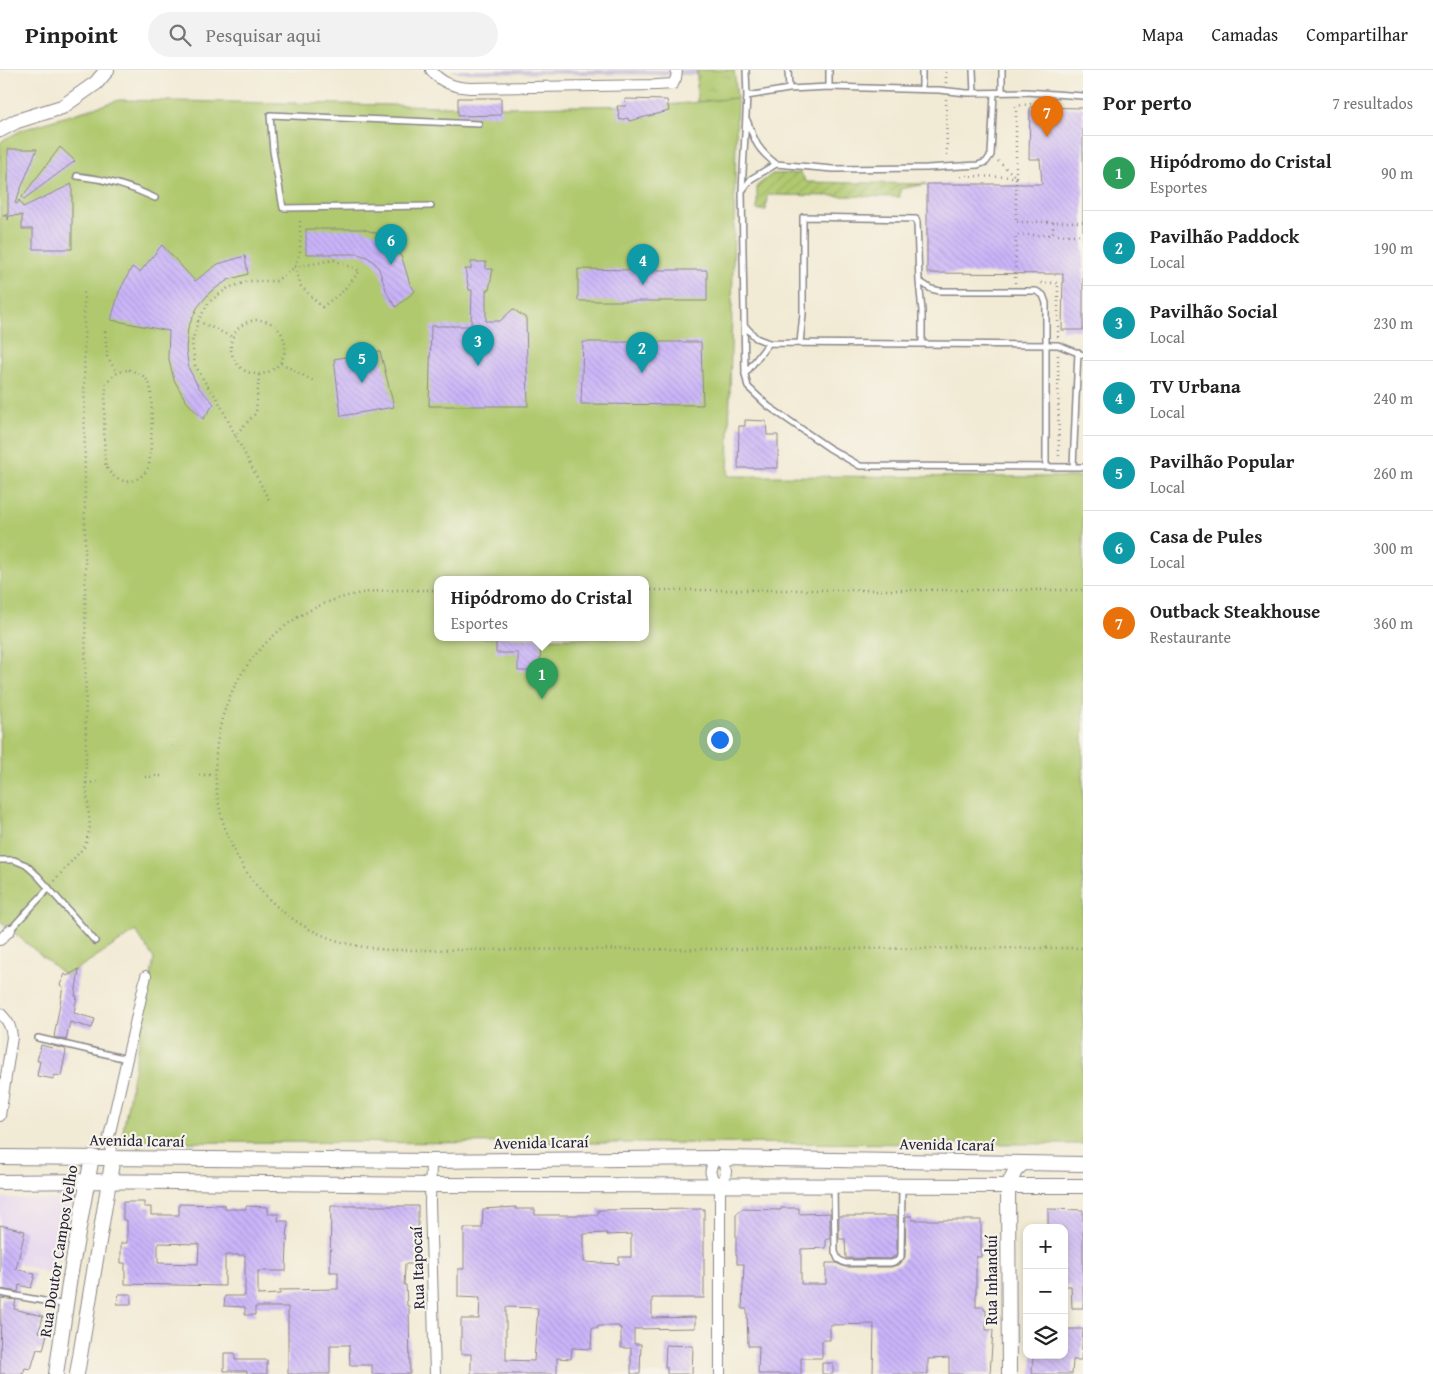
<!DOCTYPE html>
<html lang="pt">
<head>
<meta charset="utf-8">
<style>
	:root { --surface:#fff; --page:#f2f2f2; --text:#222; --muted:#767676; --line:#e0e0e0; --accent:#b5179e }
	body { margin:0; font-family:"Gentium Book Plus",serif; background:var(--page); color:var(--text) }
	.controls { position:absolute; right:15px; bottom:15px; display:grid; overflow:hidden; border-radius:10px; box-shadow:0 2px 8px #0003 }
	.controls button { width:45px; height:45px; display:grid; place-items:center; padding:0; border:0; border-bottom:1px solid var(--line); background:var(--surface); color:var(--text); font:25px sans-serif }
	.you { position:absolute; left:719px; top:669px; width:18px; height:18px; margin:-12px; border:4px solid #fff; border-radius:50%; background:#1a73e8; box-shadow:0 0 0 8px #1a73e833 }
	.badge { display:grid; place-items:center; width:32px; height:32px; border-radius:50%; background:var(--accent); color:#fff; font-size:16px; font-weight:700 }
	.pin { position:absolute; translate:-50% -41px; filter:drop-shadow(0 1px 2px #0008) }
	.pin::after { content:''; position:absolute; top:26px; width:18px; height:15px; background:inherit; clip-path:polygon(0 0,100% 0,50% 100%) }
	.popup { position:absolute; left:434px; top:506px; width:215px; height:65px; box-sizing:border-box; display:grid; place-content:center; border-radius:10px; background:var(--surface); filter:drop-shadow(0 1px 4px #0005); font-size:16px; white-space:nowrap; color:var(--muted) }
	.popup b { font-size:19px; color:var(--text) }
	.popup::after { content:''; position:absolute; left:50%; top:100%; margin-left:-10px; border:10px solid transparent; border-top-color:var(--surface) }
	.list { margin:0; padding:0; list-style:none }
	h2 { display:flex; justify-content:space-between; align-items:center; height:65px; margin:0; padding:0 20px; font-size:21px }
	h2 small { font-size:16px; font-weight:400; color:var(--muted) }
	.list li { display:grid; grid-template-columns:32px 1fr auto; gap:15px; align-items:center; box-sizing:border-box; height:75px; padding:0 20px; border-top:1px solid var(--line) }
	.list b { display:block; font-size:19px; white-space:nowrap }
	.list p { margin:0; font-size:16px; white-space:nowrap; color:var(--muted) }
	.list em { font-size:16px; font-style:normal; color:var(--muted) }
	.icon { flex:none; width:28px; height:28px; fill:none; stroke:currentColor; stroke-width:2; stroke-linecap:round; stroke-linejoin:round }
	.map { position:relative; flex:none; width:1083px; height:1304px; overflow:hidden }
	header { display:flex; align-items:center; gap:30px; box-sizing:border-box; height:70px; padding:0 25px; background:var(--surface); border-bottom:1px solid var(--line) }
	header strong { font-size:24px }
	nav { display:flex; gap:28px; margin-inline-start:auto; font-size:18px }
	.search { width:350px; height:45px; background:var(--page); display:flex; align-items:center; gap:12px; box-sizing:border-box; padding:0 18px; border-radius:28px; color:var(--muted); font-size:19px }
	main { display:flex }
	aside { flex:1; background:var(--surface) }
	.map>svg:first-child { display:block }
	.built { fill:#e5d3f1 }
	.industrial { fill:#c7c0d9 }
	.grass { fill:url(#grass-tufts); stroke:#697654 }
	.garden { fill:url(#garden-furrows); stroke:#697654 }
	.pitch { fill:#b0c96e; stroke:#697654; fill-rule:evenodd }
	.building { fill:url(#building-back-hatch); fill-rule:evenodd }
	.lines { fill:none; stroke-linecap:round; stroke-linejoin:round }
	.lane-casing { stroke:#8a8688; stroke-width:8 }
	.street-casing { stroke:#8a8688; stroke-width:12 }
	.secondary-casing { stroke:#8a8688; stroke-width:16 }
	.path { stroke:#8a8688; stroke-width:2.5; stroke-dasharray:1 4; stroke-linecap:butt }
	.lane { stroke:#fff; stroke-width:5 }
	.street { stroke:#fff; stroke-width:10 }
	.secondary { stroke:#fff; stroke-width:14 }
	.labels { text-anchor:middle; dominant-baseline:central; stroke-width:4.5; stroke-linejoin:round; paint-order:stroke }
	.street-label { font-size:16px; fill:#22223b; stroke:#f7f3e8 }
</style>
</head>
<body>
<header>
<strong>Pinpoint</strong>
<div class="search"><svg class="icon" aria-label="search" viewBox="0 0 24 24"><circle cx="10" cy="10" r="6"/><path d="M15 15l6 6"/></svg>Pesquisar aqui</div>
<nav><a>Mapa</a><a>Camadas</a><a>Compartilhar</a></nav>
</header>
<main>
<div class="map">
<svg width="1083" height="1304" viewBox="0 0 1083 1304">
	<defs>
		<pattern id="grass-tufts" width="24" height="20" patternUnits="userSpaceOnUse" patternTransform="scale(1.25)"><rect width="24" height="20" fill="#b0c96e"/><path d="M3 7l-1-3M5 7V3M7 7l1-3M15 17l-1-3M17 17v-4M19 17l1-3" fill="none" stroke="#97ac60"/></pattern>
		<pattern id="garden-furrows" width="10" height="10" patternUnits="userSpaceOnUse" patternTransform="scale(1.25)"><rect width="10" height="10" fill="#b0c96e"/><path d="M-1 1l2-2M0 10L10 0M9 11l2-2" fill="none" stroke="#97ac60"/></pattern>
		<pattern id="building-back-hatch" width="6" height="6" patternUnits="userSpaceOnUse" patternTransform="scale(1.25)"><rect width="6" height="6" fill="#cab4f9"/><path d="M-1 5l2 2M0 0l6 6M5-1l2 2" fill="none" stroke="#ad9ad6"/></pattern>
	</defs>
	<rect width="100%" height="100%" fill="#f7f3e8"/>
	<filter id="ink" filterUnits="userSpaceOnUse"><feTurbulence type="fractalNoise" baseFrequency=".02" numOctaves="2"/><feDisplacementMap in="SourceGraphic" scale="10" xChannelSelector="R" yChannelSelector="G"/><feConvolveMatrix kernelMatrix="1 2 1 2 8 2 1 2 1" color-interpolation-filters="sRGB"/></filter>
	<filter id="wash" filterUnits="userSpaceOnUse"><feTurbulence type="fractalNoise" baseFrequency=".0096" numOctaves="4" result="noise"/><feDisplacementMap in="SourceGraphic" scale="20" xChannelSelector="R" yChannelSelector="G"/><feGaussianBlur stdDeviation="1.12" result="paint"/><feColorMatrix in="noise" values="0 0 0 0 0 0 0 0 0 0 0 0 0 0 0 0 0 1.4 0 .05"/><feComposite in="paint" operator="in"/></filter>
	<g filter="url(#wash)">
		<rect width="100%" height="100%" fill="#f1ead4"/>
		<!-- built -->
		<path class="built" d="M0,1128l69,2 -13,75 -56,-17z"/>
		<!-- industrial -->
		<path class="industrial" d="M451,0h246v5l-239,-2z"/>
		<!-- grass -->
		<path class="grass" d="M697,0h37l3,28 -40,4z"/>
		<!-- garden -->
		<path class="garden" d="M801,103l5,9 121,2 -27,5v8l-133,-2 -1,15h-9v-24l15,-12z"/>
		<!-- pitch -->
		<path class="pitch" d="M737,28l-9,378 355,1v667l-962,-2 33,-183 -18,-28 -70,45 -66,-55v-778l3,-3 19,-10 97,-30 382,7 167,-2zM438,510h208v58h-208z"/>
		<g id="blocks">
			<!-- building -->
			<path class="building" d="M458,28h43v17l-43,1z
				M625,29l42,1 2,11 -40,10 -1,-3 -8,2 -3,-14h9z
				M1030,37l53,1v222h-21l1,-56 -136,-1v-89h115l-2,-25h-11z
				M60,77l15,14 -51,38 -2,-2z
				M8,79h29l-22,54 2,1 2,-4 4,7 49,-23v65h-39v-20h-11v-14l-13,1 -1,4v-4h-5l5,-2z
				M306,159h57l16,5 14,10 9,14 8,26 5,7 -19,16 -9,-14 -8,-24 -5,-7 -7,-5 -9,-3h-52z
				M162,175l33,36 23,-17 27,-8 3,18 -20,6 -18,12 -13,16 -9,20 -2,21 3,20 10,19 15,16 -11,15 -17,-18 -12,-21 -6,-24 1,-25 -58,-11 8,-28 13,-25 8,5z
				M471,192h15v7h7l-4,21h-3v31h14l13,-12 13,9 2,88h-99l2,-80h40l1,-36h-3l-4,-21h6z
				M637,194h8l4,6h58v31h-129v-32l55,1z
				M583,272h118l2,63 -122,-1z
				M380,281l14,56 -53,9 -7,-57z
				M745,350l21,1 1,14h11v33h-40l1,-42h6z
				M496,568h45l-1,33h-22v-18h-22z
				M79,899l-4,27h2l-3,17 21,6 -3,9 -22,-6 -4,18 -12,-3 9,-50 -3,-2 5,-11 2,2z
				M41,975l11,3 1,-2 12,3 1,2 -5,25 -6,-1 -1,4 -17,-3 3,-15h-3z
				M123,1132h21v5h7v8h28v-11l46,1v4h21v-3l22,1v7h11l-1,7h10l-2,50h-28v24l22,-1v-4l58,-1v-17h-8l1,-66h87v58h-13l-1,21h2l1,21h2l1,68h-38v-9h-22l-1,-20h-19v29h-42v-67h-33v8h-10v-8l-21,-1 1,-10h20v-41h-20v31l-100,-2v-21h-4v-20h6v-23h-4zM158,1173l41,1 -1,20 -40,-1z
				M516,1137v2h19v6h63v-5l106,-1v89h-52v20l43,-1v11l-61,1v15h7l-1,30h-9v-26h-10v-20h-2v-2h-21v2h-6l-1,21 -19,-1 -1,11 -14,-1v16h-86v-20h-10v-35h18l1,-21 -22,-1v-28h6v-41h18l1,-19zM607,1163v2l24,-1v23h-12v7l-35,-2v-28zM506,1237l32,1 -4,53 -28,-1z
				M781,1138h18v6l31,-1v26h-4v9l-25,1v35h25v-21h10l9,4h46l9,-3 5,-7 1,-41h6v4h69v37h-5v50h8v3h2v20h7l-3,44h-41v-16l-21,1v15h-55l1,-50 -44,1v15h-8v18h-21v16h-43l1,-28h-11l-1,-37h-5l2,-45h-7v-9h-1v-40l5,-6 40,1z
				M1048,1139l35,1v98h-11l-1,-22h-7v-58h-16z
				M839,1146h58v39l-7,4 -44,-1 -1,-19h-6z
				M0,1155l25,6 -9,38 19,5 -4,14 -12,-3 -1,7 -18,-3z
				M119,1224h12v10h-14z
				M1,1228l15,2 -2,9 29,7 -4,16 8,2 -4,16 -6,-1 -6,20 -6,-1 -2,6h-23z
				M1064,1259h19l-2,31h-8l-1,14h-40l1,-19h31z
				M666,1275l27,1 -1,28h-25v-7h-2z
				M224,1283h11v7h32v14h-20v-3h-23z
				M822,1293h11v11h-11z"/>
		</g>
	</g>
	<g filter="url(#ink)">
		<use href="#blocks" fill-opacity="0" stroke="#8a8688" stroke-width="1"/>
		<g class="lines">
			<defs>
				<path id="lane" d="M746,0l1,26 -5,95 3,183 3,13 20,19 61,42 31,18 223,1
					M788,0l1,19
					M829,0v17
					M922,0v19
					M973,0l1,23
					M1002,22v-22
					M747,26l42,-7 40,-2 110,3 28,3 59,-1 57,4
					M747,50c8,22 10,29 29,44
					M77,106c28,3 53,10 78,22
					M742,121l9,-12 25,-15 57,5 94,-1 51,-3 8,-3 5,-7 3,-62
					M431,136l-148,2 -10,-57 -3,-36 209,9
					M919,211l3,30v32
					M744,255l12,13 13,5 289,2 25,10
					M800,273l3,-29v-97l113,2 1,3 2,59 12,8 9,2h96l7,4 3,8v164
					M745,304l24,-31
					M1073,397l5,-115
					M0,790h14l12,5 12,11 57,65
					M10,860l39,-42
					M38,968l89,21
					M834,1117l1,65 3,7 7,4h46l6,-2 4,-4 1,-70
					M0,1223l66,12"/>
				<path id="street" d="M431,0c10,13 23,17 39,18l187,-3 16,-1 3,-6 1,-8
					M0,870l10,-10
					M0,943c8,8 11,13 12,24l-12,79
					M113,1087l-5,-16 38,-165
					M431,1091l-1,42 5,171
					M720,1304v-188c8,-13 9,-19 -3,-28 -10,13 -8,18 3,28"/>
				<path id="secondary" d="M0,60l17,-9 45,-14 34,-24 11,-13
					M0,1087l431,4 286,-3 366,6
					M0,1112l88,-1 342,4 653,1
					M56,1304l14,-97 22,-120
					M77,1304l36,-217
					M1009,1304l-1,-188 7,-15 8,-8"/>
			</defs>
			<!-- lane casing -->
			<use href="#lane" class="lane-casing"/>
			<!-- street casing -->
			<use href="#street" class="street-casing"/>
			<!-- secondary casing -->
			<use href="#secondary" class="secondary-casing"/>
			<!-- path -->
			<path class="path" d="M946,13v-13
				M946,29l1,59
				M998,91l18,16v45h67
				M961,106l55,1v-71l14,-2h30
				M1053,152v13
				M334,190l26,11 -18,21 -20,15 -21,-21 -6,-19z
				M1015,213l1,-48h67
				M1041,213h17v54
				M231 277a27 27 0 1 1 54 0a27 27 0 1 1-54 0Z
				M198,251l34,16
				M105,261l2,25 10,17
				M1058,285l1,105
				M281,293l32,18
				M129,300c9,2 17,6 21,15 3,8 2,76 -2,83 -4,8 -13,14 -22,13 -8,0 -17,-7 -20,-15 -3,-8 -2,-76 1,-83 5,-9 13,-12 22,-13z
				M259,305l-3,38 -21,22 35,67
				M235,365l-18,-37 -11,-14 -11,-19 -3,-23 6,-21 11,-19 19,-14 21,-7h27l19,-14 5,-16v-34
				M438,520c-38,0 -76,-2 -112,13 -36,14 -67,41 -87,75 -48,85 -21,198 65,248 26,15 55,22 86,24l693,-2
				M646,520h437
				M199,705h15
				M145,707l16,-1
				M86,713l15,-1
				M54,811l31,-35 5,-19 -4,-44 -2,-492"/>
			<!-- lane -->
			<use href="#lane" class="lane"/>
			<!-- street -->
			<use href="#street" class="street"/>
			<!-- secondary -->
			<use href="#secondary" class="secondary"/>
		</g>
	</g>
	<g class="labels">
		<!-- street labels -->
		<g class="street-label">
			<text transform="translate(137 1070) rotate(1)">Avenida Icaraí</text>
			<text transform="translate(541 1072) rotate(-1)">Avenida Icaraí</text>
			<text transform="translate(947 1074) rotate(1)">Avenida Icaraí</text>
			<text transform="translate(58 1181) rotate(-81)">Rua Doutor Campos Velho</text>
			<text transform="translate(417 1198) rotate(-92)">Rua Itapocaí</text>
			<text transform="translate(991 1210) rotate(-90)">Rua Inhanduí</text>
		</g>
	</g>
</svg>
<div class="controls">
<button>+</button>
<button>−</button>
<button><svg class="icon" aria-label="layers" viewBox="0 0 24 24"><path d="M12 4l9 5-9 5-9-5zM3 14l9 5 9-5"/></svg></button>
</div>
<div class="you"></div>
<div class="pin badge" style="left:542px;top:629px;background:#2e9e5b">1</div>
<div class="popup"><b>Hipódromo do Cristal</b>Esportes</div>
<div class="pin badge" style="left:642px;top:303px;background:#0f9aa8">2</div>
<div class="pin badge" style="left:478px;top:296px;background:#0f9aa8">3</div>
<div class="pin badge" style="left:643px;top:215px;background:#0f9aa8">4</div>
<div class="pin badge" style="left:362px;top:313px;background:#0f9aa8">5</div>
<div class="pin badge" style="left:391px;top:195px;background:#0f9aa8">6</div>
<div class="pin badge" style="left:1047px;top:67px;background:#e8710a">7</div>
</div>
<aside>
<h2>Por perto<small>7 resultados</small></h2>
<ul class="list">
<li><span class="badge" style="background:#2e9e5b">1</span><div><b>Hipódromo do Cristal</b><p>Esportes</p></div><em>90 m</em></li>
<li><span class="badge" style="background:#0f9aa8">2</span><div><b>Pavilhão Paddock</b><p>Local</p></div><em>190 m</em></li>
<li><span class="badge" style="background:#0f9aa8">3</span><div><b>Pavilhão Social</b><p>Local</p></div><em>230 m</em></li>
<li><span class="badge" style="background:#0f9aa8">4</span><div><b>TV Urbana</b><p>Local</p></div><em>240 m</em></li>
<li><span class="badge" style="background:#0f9aa8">5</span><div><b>Pavilhão Popular</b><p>Local</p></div><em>260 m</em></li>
<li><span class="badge" style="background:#0f9aa8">6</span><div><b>Casa de Pules</b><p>Local</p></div><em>300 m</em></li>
<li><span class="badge" style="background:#e8710a">7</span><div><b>Outback Steakhouse</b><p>Restaurante</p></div><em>360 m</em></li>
</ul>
</aside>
</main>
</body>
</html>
